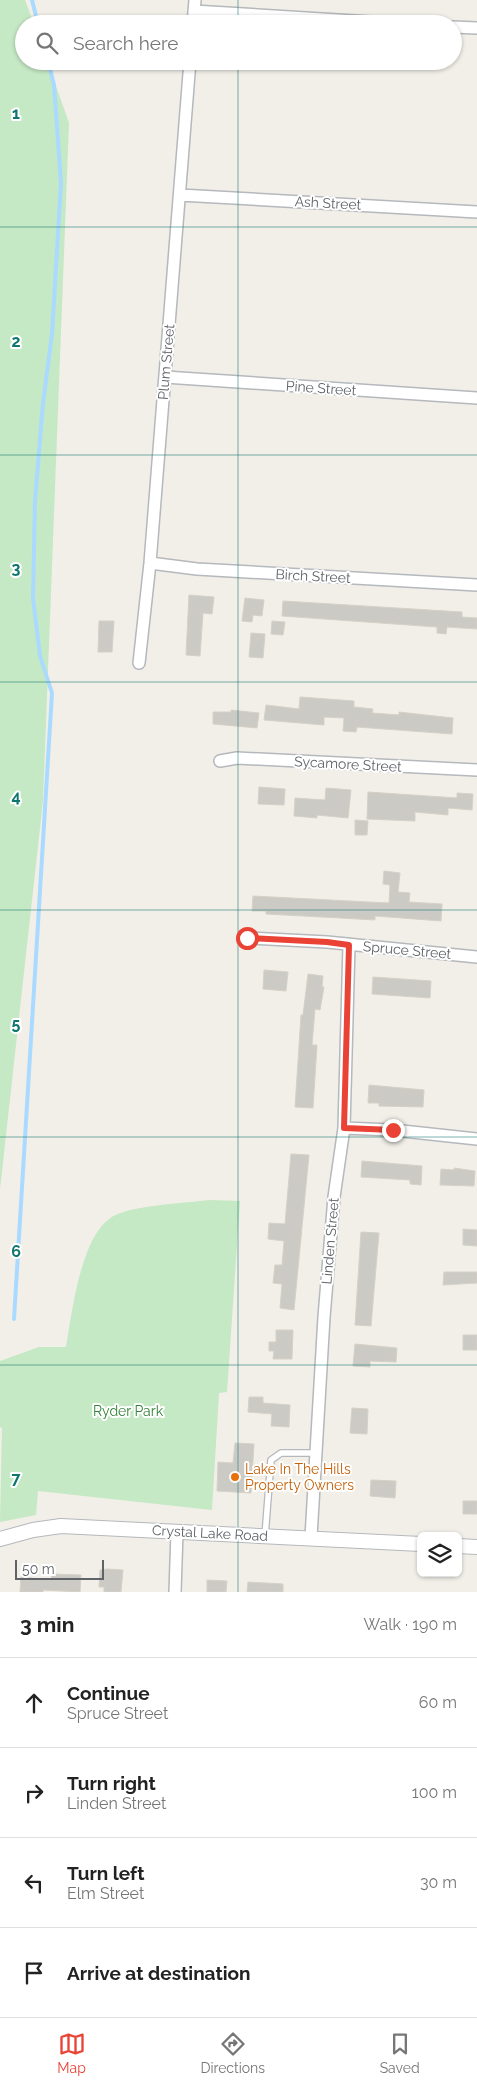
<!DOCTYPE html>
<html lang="en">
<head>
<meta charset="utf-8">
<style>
	:root { --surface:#fff; --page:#f6f6f6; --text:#222; --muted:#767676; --line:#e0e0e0; --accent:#ea4335 }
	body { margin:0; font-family:Raleway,sans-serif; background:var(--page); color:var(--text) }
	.controls { position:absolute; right:15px; bottom:15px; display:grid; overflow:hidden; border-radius:8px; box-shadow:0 1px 4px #0004 }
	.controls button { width:45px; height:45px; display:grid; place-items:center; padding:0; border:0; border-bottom:1px solid var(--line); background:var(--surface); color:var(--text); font:25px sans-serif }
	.scale { position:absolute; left:15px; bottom:12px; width:89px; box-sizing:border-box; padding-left:5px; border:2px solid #5f6368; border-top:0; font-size:14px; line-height:18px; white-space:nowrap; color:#5f6368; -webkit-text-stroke:4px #fff; paint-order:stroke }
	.stop { position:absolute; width:15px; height:15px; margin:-11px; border:4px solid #ea4335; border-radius:50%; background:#fff }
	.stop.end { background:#ea4335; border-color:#fff; box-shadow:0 1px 5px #0008 }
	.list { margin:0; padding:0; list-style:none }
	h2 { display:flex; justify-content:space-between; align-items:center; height:65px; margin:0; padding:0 20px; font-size:21px }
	h2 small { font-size:16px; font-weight:400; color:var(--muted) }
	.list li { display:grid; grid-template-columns:32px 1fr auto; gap:15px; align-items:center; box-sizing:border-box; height:90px; padding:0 20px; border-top:1px solid var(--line) }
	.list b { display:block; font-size:19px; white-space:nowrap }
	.list p { margin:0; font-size:16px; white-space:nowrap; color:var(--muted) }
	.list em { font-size:16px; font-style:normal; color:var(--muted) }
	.icon { flex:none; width:28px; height:28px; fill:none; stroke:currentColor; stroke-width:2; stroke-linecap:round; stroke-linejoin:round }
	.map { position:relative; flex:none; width:477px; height:1592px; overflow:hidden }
	.search { position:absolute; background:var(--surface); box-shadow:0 1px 4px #0004; left:15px; right:15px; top:15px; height:55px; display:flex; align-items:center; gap:12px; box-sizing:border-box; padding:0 18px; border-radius:28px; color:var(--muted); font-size:19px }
	.sheet { height:425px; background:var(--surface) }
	nav { display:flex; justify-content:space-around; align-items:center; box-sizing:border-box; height:70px; border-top:1px solid var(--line); background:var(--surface); font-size:14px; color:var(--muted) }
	nav a { display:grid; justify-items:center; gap:2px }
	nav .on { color:var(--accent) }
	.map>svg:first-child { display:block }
	.green { fill:#c5e8c5 }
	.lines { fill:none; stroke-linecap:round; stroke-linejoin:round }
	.stream { stroke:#aadaff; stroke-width:4 }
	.building { fill:#cccac5; stroke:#d6d1c6 }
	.service-casing { stroke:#b5b8bc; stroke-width:8 }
	.minor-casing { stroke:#b5b8bc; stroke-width:14 }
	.tertiary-casing { stroke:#b5b8bc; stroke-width:16 }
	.service { stroke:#fff; stroke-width:5.5 }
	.minor { stroke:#fff; stroke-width:11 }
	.tertiary { stroke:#fff; stroke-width:14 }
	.route { stroke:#ea4335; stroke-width:6 }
	.grid { fill:none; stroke:#0f766e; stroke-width:1; stroke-opacity:0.55 }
	.food-dot { fill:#e8710a; stroke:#fff; stroke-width:2 }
	.labels { text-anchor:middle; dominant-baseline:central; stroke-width:4; stroke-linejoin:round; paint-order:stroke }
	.street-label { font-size:14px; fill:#5f6368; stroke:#fff }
	.park-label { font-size:14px; fill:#348238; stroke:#fff }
	.food-label { font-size:14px; fill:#c56008; stroke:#fff; text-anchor:start }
	.grid-label { font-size:16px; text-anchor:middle; font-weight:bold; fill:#0f766e; stroke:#fff; stroke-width:4; stroke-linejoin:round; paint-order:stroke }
</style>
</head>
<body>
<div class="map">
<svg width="477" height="1592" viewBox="0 0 477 1592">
	<rect width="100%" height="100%" fill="#f1efe8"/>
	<!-- green -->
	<path class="green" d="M0,0h25l9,24h-10v37h23l22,62 -26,678 -43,388z
		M210,1200l30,1 -13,191 -8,1 -7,117 -174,-19 -2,24 -36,7 2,-94 -2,-1v-66l39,-14h27c6,-34 14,-106 43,-128 17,-14 78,-16 101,-19z"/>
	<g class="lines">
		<!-- stream -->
		<path class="stream" d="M32,0l6,24
			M14,1319l38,-626 -12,-37 -7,-58 2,-97 8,-98 9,-69 9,-151 -7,-98 -6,-24"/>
	</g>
	<!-- building -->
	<path class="building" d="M189,595l25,2 -2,17 -9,-1 -3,43 -14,-1z
		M245,598l19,2 -2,16 -9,-1 -1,7 -10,-1z
		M283,601l179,11v5l15,1v11l-30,-2 -1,7 -9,-1v-6l-155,-11z
		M99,621h15l-2,31h-14z
		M272,621l13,1 -2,13 -12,-1z
		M251,633l14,1 -2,24 -14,-1z
		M300,697l54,4v6l19,2 -1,4 27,2v-3l54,6 -1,16 -95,-7 -1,5 -13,-1 1,-13 -20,-1v8l-60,-5 2,-15 33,4z
		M231,710l28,3 -2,15 -44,-4v-12h18z
		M259,787l26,2 -1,16 -26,-1z
		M326,788l25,2 -3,28 -31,-3v3l-23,-2 1,-18 30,2z
		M368,792l89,6v-5l16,1 -1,16 -24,-2v7l-33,-3v9l-48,-2z
		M355,820l13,1 -1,14h-12z
		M384,871l16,2 -2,19 12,1 -1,9 33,2 -1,17 -66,-5v4l-35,-2 -74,-4v-3h-14l1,-15 136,7 1,-18 -7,-1z
		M264,970l24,2 -2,19 -23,-2z
		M308,974l15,2 -1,11h2l-4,23 -5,-1 -3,36h5l-4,63 -18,-1 6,-92h2z
		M373,977l58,4 -1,17 -58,-4z
		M369,1085l55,5 -1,17 -44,-1v-3h-11z
		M291,1154l18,1 -15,155 -14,-2 2,-24 -9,-1 2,-18h7l2,-24 -16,-2 1,-16 16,1z
		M362,1161l60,5 -1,19 -11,-1v-4l-49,-3z
		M454,1168l21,3 -1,15 -34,-1 1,-16 13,1z
		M463,1229l14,1v16l-14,-1z
		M361,1232l18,1 -8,93 -16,-1z
		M444,1272h33v11l-34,2z
		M276,1330h17l-1,29h-19l1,-8h-5v-9h7z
		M463,1335h14v15h-14z
		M355,1344l42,4 -1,14 -26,-1v6l-17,-1z
		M249,1397h14v6l27,2 -1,22 -18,-1 1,-12 -24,-2z
		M352,1408l16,1 -1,25 -17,-1z
		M235,1443l19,1 -3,49 -34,-2 1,-29 15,1z
		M371,1480l25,1 -1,17 -25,-2z
		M463,1501h14v13h-14z
		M107,1569l16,1 -2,22h-17v-5h-5l1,-17z
		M52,1574l29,1 -1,17 -37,-2v2h-23l1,-15 30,3z
		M207,1580l20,1 -1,11h-19z
		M248,1582l35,2v8h-36z"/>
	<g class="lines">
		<defs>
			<path id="service" d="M265,1536l6,-76 10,-7h35"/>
			<path id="minor" d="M194,11l209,13
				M193,24l2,-24
				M453,27l24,1
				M180,195l297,17
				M165,377l312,21
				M150,563l47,6 280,16
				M139,663l11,-100 40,-502
				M220,761l17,-3 240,12
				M247,938l80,4 150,15
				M344,1128l49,2 84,9
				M311,1537l13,-220 10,-120 10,-69 5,-183
				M175,1592l2,-60"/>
			<path id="tertiary" d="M0,1539l33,-9 28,-4 360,18
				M458,1546l19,1"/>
		</defs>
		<!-- service casing -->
		<use href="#service" class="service-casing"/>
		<!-- minor casing -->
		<use href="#minor" class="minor-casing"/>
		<!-- tertiary casing -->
		<use href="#tertiary" class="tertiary-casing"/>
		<!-- service -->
		<use href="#service" class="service"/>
		<!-- minor -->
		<use href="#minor" class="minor"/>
		<!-- tertiary -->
		<use href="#tertiary" class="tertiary"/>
	</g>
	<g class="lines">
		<!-- route -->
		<path class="route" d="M247,938l80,4 22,3 -5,183 49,2"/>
	</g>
	<!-- grid -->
	<path class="grid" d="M238,0v24M238,61v1531M0,227h477M0,455h477M0,682h477M0,910h477M0,1137h477M0,1365h477"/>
	<!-- markers -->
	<circle class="food-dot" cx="235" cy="1477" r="5"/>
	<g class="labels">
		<!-- street labels -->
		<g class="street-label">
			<text transform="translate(328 203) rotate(3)">Ash Street</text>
			<text transform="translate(166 362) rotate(-85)">Plum Street</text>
			<text transform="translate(321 388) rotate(4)">Pine Street</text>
			<text transform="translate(313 576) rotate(3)">Birch Street</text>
			<text transform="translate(348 764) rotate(3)">Sycamore Street</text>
			<text transform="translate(407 950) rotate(5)">Spruce Street</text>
			<text transform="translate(330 1241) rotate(-85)">Linden Street</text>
			<text transform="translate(210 1533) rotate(3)">Crystal Lake Road</text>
		</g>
		<!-- park labels -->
		<g class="park-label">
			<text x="128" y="1411">Ryder Park</text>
		</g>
		<!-- food labels -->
		<g class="food-label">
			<text x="245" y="1469">Lake In The Hills<tspan x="245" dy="16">Property Owners</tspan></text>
		</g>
	</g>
	<g class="grid-label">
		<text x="16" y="119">1</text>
		<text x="16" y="347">2</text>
		<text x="16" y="574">3</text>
		<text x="16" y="802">4</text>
		<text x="16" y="1029">5</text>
		<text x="16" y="1257">6</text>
		<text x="16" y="1484">7</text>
	</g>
</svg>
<div class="controls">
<button><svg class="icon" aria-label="layers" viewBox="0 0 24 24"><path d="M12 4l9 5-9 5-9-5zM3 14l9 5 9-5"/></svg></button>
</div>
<div class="scale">50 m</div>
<div class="stop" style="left:247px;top:938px"></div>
<div class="stop end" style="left:393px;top:1130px"></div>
<div class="search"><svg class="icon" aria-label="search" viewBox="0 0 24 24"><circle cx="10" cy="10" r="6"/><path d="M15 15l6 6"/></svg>Search here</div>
</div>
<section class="sheet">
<h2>3 min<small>Walk · 190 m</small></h2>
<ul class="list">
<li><svg class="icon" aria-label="ahead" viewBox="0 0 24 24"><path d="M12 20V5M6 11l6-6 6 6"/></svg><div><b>Continue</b><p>Spruce Street</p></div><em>60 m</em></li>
<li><svg class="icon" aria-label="right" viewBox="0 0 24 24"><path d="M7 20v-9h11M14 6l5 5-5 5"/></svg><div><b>Turn right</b><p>Linden Street</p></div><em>100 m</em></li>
<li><svg class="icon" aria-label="left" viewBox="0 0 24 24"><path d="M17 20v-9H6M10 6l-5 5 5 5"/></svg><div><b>Turn left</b><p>Elm Street</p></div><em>30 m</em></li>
<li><svg class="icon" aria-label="arrive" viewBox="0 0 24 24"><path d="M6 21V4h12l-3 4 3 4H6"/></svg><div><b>Arrive at destination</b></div></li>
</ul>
</section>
<nav>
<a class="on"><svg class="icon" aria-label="map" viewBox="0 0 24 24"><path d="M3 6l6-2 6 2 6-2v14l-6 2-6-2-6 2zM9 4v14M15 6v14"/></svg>Map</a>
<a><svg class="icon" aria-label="directions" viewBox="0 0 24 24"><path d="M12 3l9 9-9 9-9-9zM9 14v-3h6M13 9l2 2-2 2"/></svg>Directions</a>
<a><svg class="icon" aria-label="saved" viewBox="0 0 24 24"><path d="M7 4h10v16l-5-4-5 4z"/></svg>Saved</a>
</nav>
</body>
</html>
